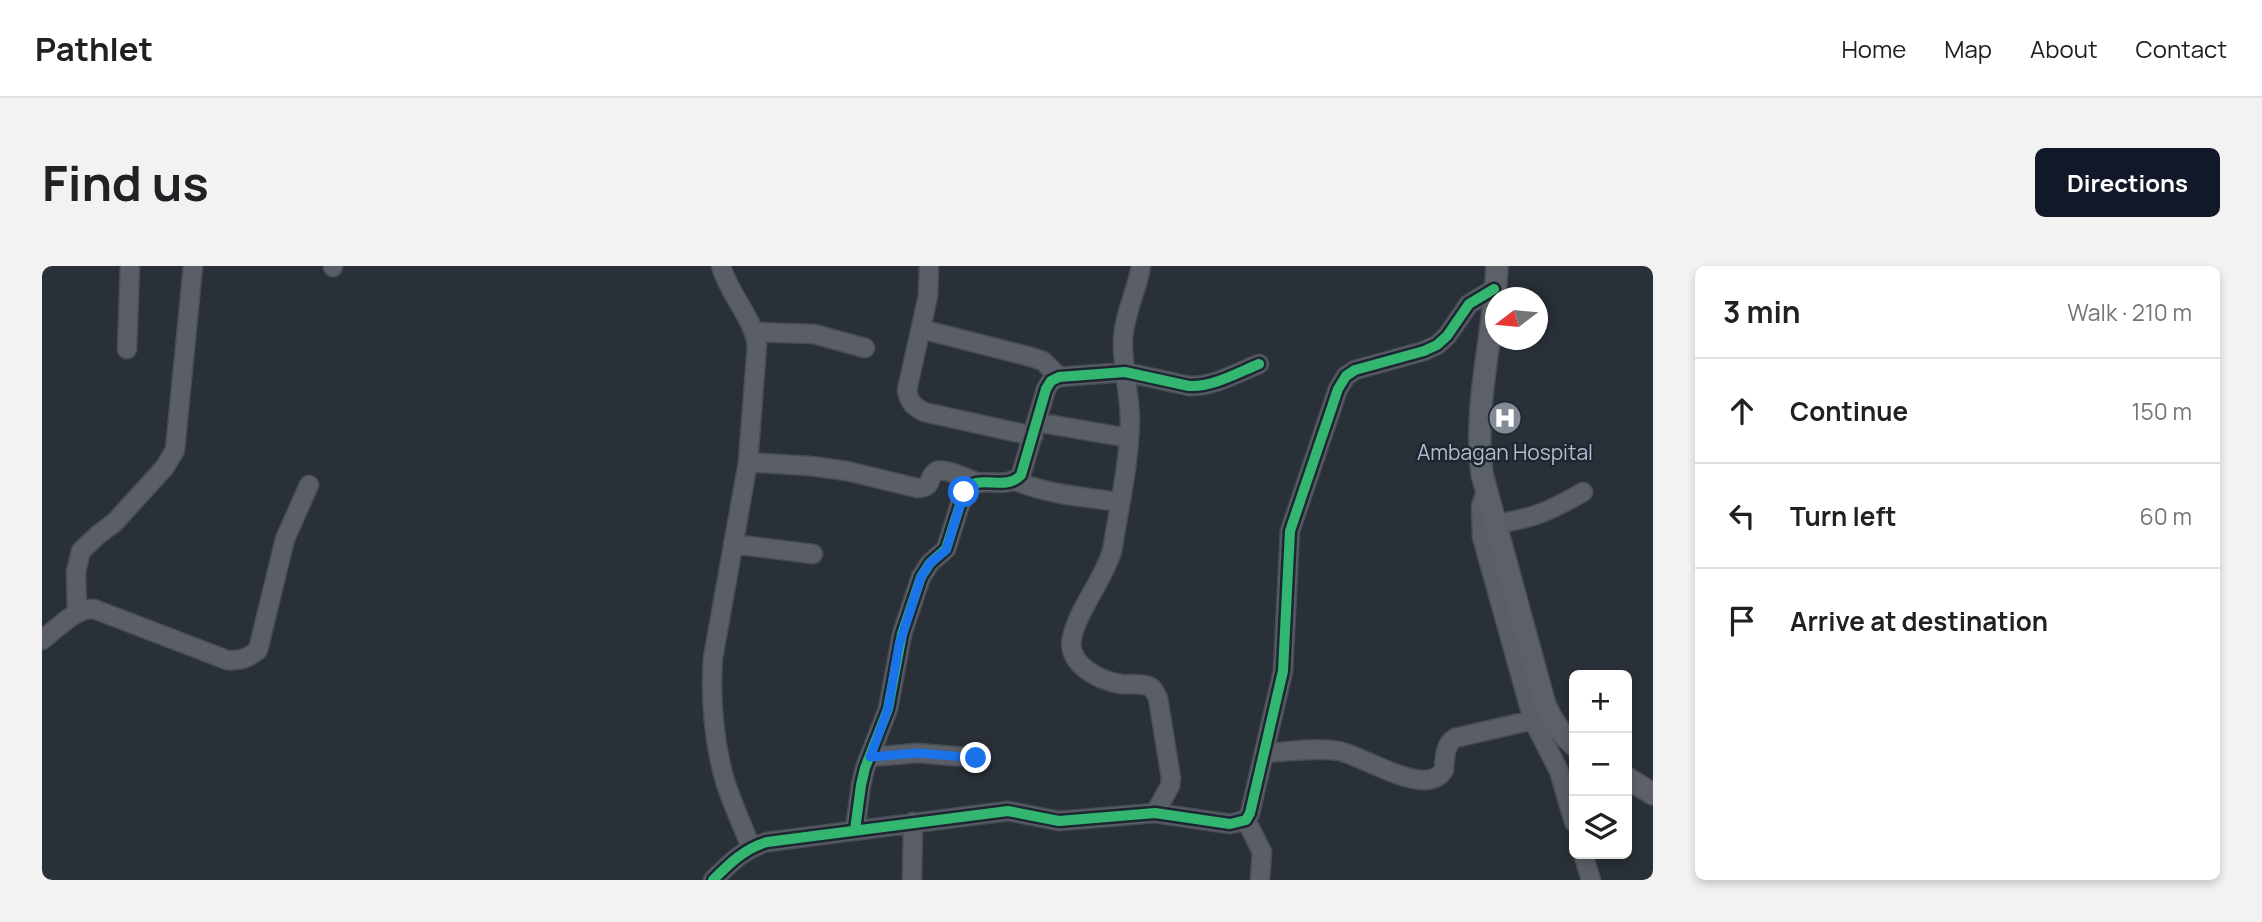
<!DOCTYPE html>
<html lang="en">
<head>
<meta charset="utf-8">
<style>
	:root { --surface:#fff; --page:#f2f2f2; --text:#202124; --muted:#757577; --line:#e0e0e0; --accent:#111827 }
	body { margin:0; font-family:Manrope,sans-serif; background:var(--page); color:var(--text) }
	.controls { position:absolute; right:21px; bottom:21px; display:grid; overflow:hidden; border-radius:10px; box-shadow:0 4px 10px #0003 }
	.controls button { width:63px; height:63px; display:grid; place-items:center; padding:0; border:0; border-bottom:2px solid var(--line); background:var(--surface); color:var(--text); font:35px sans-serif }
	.compass { position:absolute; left:1443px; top:21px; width:63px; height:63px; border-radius:50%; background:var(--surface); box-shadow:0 4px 10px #0003; rotate:254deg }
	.stop { position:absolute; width:21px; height:21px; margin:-16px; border:5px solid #1a73e8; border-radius:50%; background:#fff }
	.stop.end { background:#1a73e8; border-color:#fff; box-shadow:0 2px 7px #0008 }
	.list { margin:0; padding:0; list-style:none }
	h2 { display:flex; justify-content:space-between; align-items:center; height:91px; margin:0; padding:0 28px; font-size:30px }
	h2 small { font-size:23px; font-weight:400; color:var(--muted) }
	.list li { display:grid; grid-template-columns:46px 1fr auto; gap:21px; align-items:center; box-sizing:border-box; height:105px; padding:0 28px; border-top:2px solid var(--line) }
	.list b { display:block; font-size:26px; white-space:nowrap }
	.list em { font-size:23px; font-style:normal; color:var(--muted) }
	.icon { flex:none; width:38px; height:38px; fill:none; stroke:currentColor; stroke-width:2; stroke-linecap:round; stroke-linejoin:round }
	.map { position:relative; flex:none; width:1611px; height:614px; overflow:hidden; border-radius:10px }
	header { display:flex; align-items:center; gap:42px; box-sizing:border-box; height:98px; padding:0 35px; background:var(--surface); border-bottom:2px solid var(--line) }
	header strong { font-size:33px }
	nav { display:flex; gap:38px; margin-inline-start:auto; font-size:24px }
	.intro { display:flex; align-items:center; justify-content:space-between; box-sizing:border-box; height:168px; padding:0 42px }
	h1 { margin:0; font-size:49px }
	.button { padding:18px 32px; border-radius:10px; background:var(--accent); color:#fff; font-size:24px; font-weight:700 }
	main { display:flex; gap:42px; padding:0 42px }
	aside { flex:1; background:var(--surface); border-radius:10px; box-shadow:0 4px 10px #0003 }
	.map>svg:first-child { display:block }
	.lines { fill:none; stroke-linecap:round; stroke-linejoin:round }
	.minor-casing { stroke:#484c53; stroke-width:21 }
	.major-casing { stroke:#484c55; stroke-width:24 }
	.minor { stroke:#5a5e66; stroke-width:18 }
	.major { stroke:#5c6168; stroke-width:21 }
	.cycleway-casing { stroke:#1d2633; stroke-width:15 }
	.cycleway { stroke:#33b770; stroke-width:10 }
	.route { stroke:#1a73e8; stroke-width:9 }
	.labels { text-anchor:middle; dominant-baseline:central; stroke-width:5; stroke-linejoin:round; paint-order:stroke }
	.poi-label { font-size:21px; fill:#b4bcc9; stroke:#1d2633 }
</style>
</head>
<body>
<header>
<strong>Pathlet</strong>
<nav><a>Home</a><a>Map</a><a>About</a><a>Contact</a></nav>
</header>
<div class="intro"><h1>Find us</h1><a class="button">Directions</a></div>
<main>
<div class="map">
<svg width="1611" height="614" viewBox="0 0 1611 614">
	<rect width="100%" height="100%" fill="#2a3038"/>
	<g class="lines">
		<defs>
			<path id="minor" d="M291,0v1
				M679,0c8,29 31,49 36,79l-9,117 -35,196c-3,39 1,85 12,123 7,22 17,44 26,66
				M887,0l-1,30 -21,94c2,12 6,16 17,22l109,24
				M1099,0c-4,25 -17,48 -18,74 -1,27 7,54 7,81 -1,43 -11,87 -18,130 -9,30 -34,58 -40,87 -6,26 28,43 49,46 9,1 20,-1 27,2 6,2 7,7 10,12l13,80 -1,8 -15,27
				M879,63l110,28 12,4 16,16
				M713,66l59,2 51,14
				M85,83l3,-83
				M994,156l93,16
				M706,196l62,4 37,5 70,17c18,0 9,-12 20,-17 8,-3 31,8 39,11
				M974,215c33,14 69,16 103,21
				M1444,226l-5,14 1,31 51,183 26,51 15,51
				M1453,258c37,-5 55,-13 88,-32
				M691,278l80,10
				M35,347l-1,-41 5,-21 18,-17 16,-12 50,-55 10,-17 18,-184
				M0,374c15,-11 33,-32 52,-31l133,51c14,1 21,-2 31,-10l27,-111 24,-54
				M1222,487c24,-1 51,-6 75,-2 25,5 87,48 105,19 1,-12 0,-25 11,-32l78,-18
				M828,491l48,-4 58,5
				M1204,554l16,32 -2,28
				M813,564l6,-45 4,-17 23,-59 14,-75 19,-57 9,-14 16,-14 18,-57c13,-21 41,1 57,-17l25,-86 5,-8 8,-4 66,-5 64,14c24,1 48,-13 70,-22
				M1541,588l8,26
				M671,614c17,-17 31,-31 54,-38l241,-31 51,10 96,-8 75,11 16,-4 4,-7 33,-142 7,-140 48,-142 8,-13 9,-6 69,-19 13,-6 10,-9 22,-32 25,-15
				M870,614l1,-58"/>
			<path id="major" d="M1455,0c-3,70 -24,138 -15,208l63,231c7,16 15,28 29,40
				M1585,512l26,16"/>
		</defs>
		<!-- minor casing -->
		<use href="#minor" class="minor-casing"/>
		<!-- major casing -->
		<use href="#major" class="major-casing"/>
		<!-- minor -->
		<use href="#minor" class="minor"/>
		<!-- major -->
		<use href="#major" class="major"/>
		<defs>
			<path id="cycleway" d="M813,564l6,-45 4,-17 23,-59 14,-75 19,-57 9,-14 16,-14 18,-57c13,-21 41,1 57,-17l25,-86 5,-8 8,-4 66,-5 64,14c24,1 48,-13 70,-22
				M671,614c17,-17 31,-31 54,-38l241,-31 51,10 96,-8 75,11 16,-4 4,-7 33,-142 7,-140 48,-142 8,-13 9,-6 69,-19 13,-6 10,-9 22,-32 25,-15"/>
		</defs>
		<!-- cycleway casing -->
		<use href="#cycleway" class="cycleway-casing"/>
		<!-- cycleway -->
		<use href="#cycleway" class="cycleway"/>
	</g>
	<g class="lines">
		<!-- route -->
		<path class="route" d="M922,226l-18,58 -16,13 -9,14 -22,68 -11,64 -18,48 48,-4 58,5"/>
	</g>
	<!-- icons -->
	<defs>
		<symbol id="hospital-disc" viewBox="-11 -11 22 22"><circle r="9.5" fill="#848b96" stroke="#1d2633"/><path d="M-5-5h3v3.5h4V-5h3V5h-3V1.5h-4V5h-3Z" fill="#fff"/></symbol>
	</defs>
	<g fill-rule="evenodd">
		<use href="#hospital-disc" x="1444" y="133" width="38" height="38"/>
	</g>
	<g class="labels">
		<!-- poi labels -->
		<g class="poi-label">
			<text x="1463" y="186">Ambagan Hospital</text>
		</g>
	</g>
</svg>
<div class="controls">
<button>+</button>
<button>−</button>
<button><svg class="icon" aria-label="layers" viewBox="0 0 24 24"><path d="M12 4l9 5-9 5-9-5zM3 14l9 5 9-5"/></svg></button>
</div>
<svg class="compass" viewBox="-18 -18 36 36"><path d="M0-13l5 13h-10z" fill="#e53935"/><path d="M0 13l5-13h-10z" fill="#757577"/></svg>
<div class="stop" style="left:922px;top:226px"></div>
<div class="stop end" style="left:934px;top:492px"></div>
</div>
<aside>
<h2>3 min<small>Walk · 210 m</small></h2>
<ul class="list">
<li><svg class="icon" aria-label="ahead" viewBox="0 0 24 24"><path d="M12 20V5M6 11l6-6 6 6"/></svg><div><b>Continue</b></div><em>150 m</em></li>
<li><svg class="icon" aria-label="left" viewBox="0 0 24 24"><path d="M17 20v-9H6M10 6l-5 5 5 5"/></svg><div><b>Turn left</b></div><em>60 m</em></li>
<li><svg class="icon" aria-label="arrive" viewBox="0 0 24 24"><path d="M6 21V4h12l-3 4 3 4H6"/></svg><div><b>Arrive at destination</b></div></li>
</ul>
</aside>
</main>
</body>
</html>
